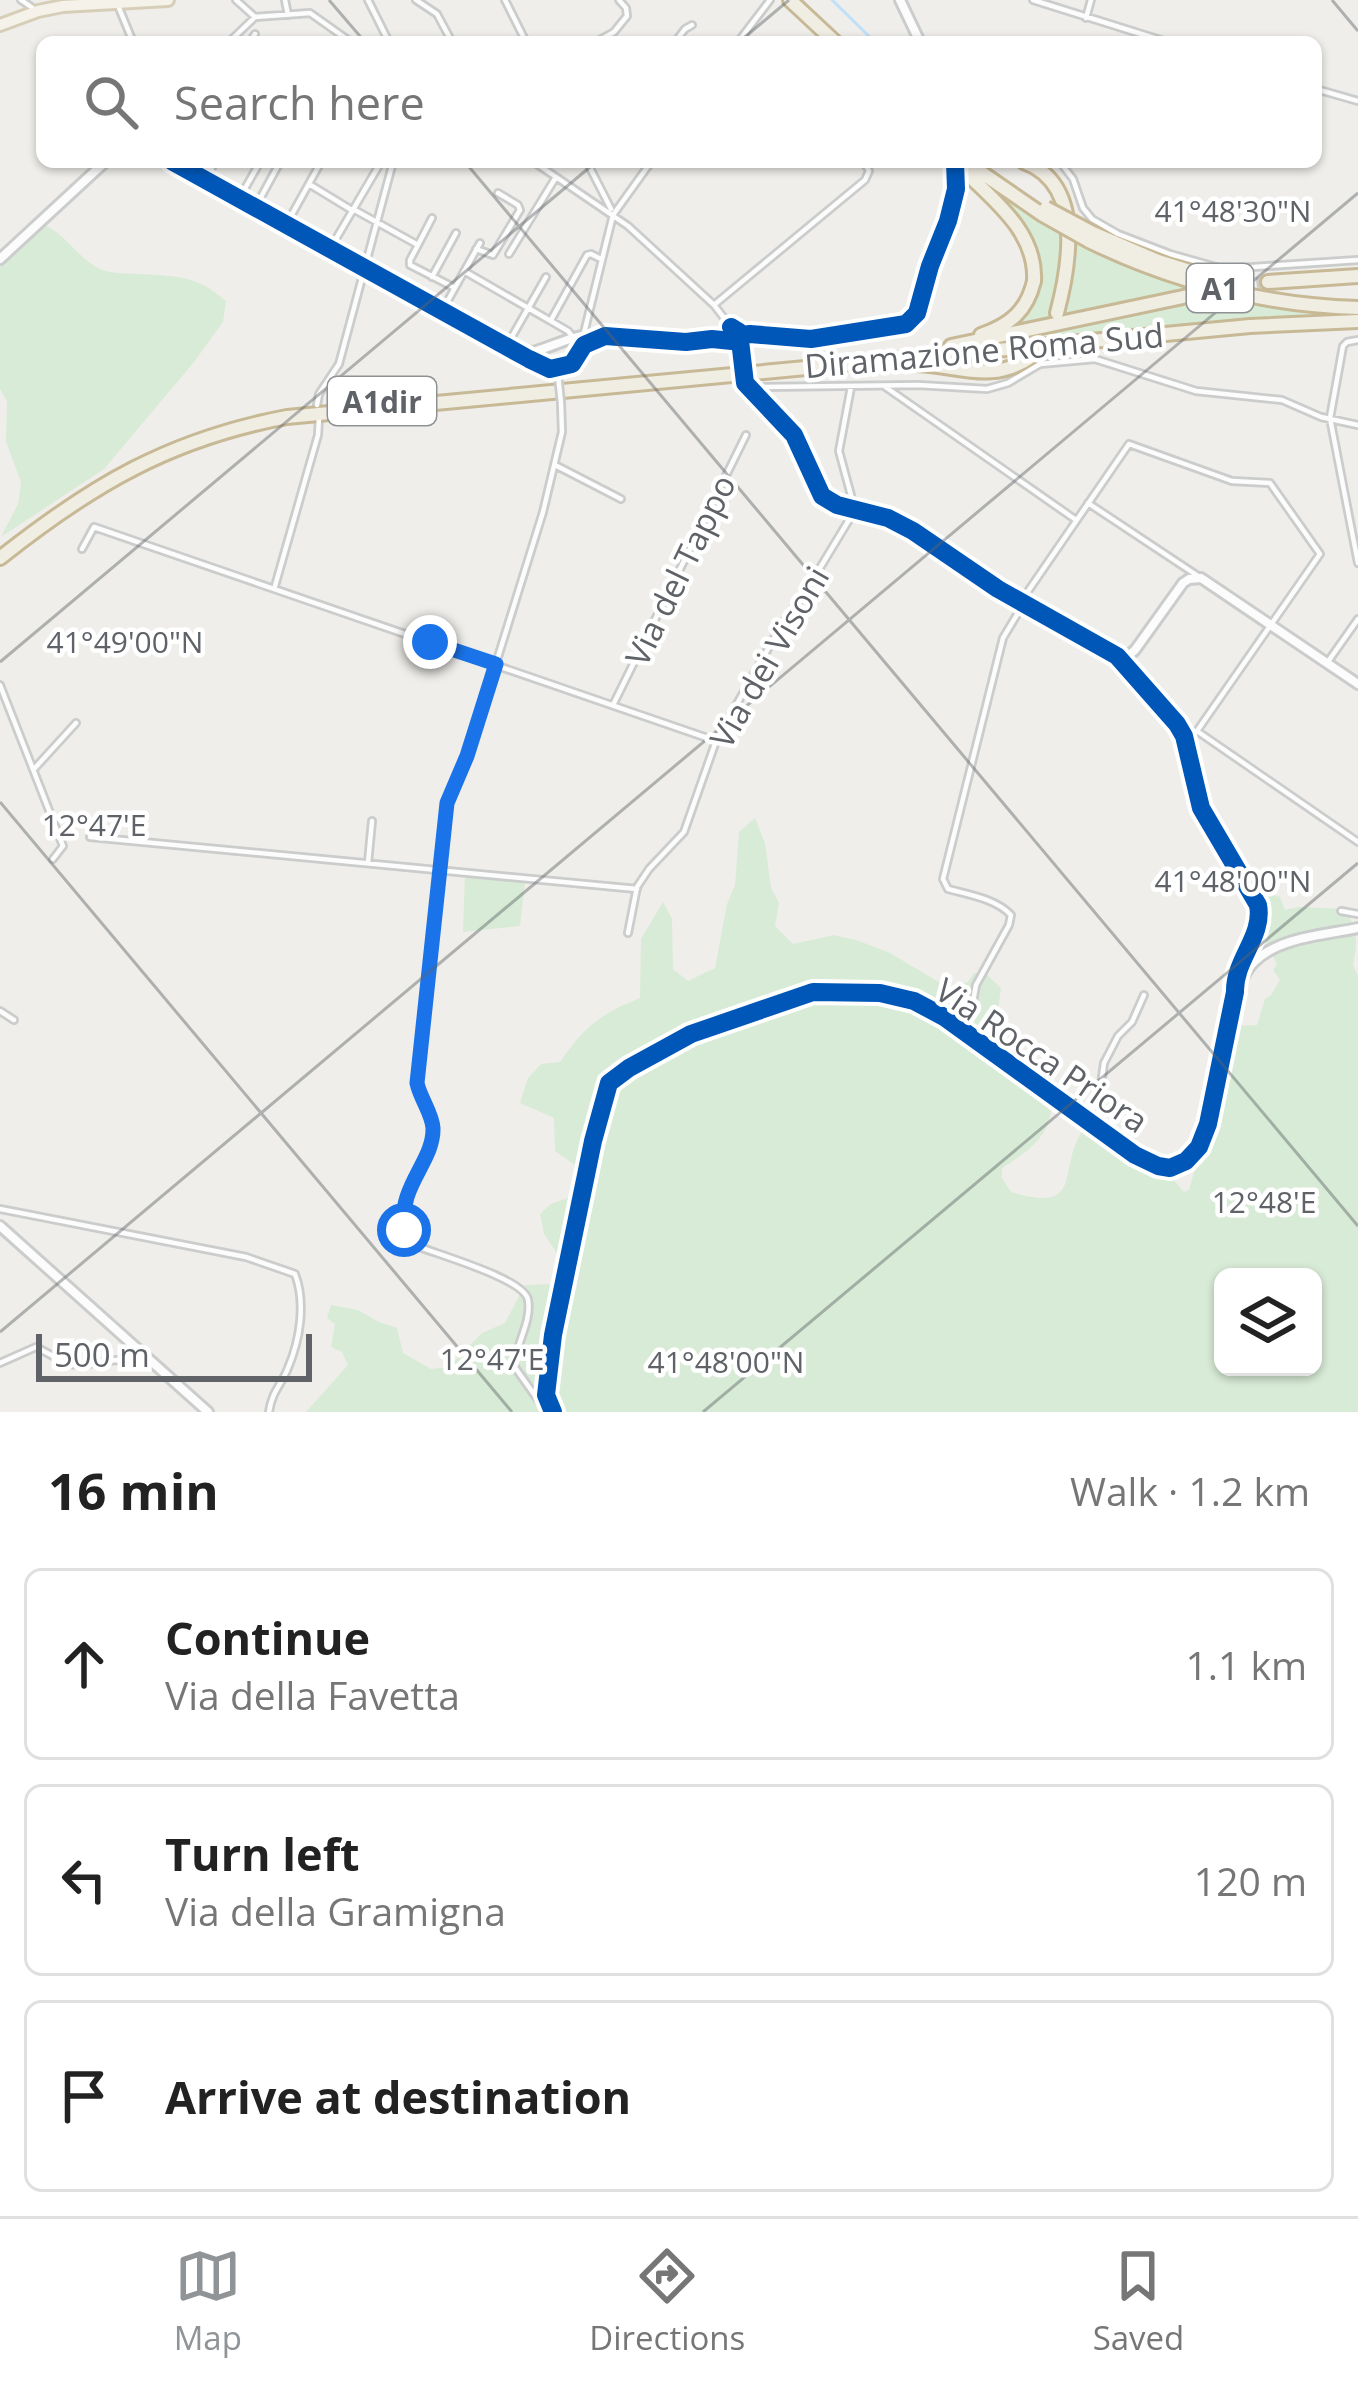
<!DOCTYPE html>
<html lang="en">
<head>
<meta charset="utf-8">
<style>
	:root { --surface:#fff; --page:#f2f2f2; --text:#222; --muted:#767676; --line:#e0e0e0; --accent:#919496 }
	body { margin:0; font-family:"Open Sans",sans-serif; background:var(--page); color:var(--text) }
	.controls { position:absolute; right:36px; bottom:36px; display:grid; overflow:hidden; border-radius:18px; box-shadow:0 3px 9px #0004 }
	.controls button { width:108px; height:108px; display:grid; place-items:center; padding:0; border:0; border-bottom:3px solid var(--line); background:var(--surface); color:var(--text); font:60px sans-serif }
	.scale { position:absolute; left:36px; bottom:30px; width:276px; box-sizing:border-box; padding-left:12px; border:6px solid #5f6368; border-top:0; font-size:33px; line-height:42px; white-space:nowrap; color:#5f6368; -webkit-text-stroke:9px #fff; paint-order:stroke }
	.stop { position:absolute; width:36px; height:36px; margin:-27px; border:9px solid #1a73e8; border-radius:50%; background:#fff }
	.stop.end { background:#1a73e8; border-color:#fff; box-shadow:0 3px 12px #0008 }
	.list { margin:0; padding:0; list-style:none }
	h2 { display:flex; justify-content:space-between; align-items:center; height:156px; margin:0; padding:0 48px; font-size:51px }
	h2 small { font-size:39px; font-weight:400; color:var(--muted) }
	.list li { display:grid; grid-template-columns:78px 1fr auto; gap:36px; align-items:center; box-sizing:border-box; height:192px; margin:0 24px 24px; padding:0 24px; border:3px solid var(--line); border-radius:18px }
	.list b { display:block; font-size:45px; white-space:nowrap }
	.list p { margin:0; font-size:39px; white-space:nowrap; color:var(--muted) }
	.list em { font-size:39px; font-style:normal; color:var(--muted) }
	.icon { flex:none; width:66px; height:66px; fill:none; stroke:currentColor; stroke-width:2; stroke-linecap:round; stroke-linejoin:round }
	.map { position:relative; flex:none; width:1358px; height:1412px; overflow:hidden }
	.search { position:absolute; background:var(--surface); box-shadow:0 3px 9px #0004; left:36px; right:36px; top:36px; height:132px; display:flex; align-items:center; gap:30px; box-sizing:border-box; padding:0 42px; border-radius:18px; color:var(--muted); font-size:45px }
	.sheet { height:804px; background:var(--surface) }
	nav { display:flex; justify-content:space-around; align-items:center; box-sizing:border-box; height:168px; border-top:3px solid var(--line); background:var(--surface); font-size:33px; color:var(--muted) }
	nav a { display:grid; justify-items:center; gap:6px }
	nav .on { color:var(--accent) }
	.map>svg:first-child { display:block }
	.green { fill:#d8ebd6; fill-rule:evenodd }
	.lines { fill:none; stroke-linecap:round; stroke-linejoin:round }
	.stream { stroke:#bfe0f9; stroke-width:3 }
	.motorway-tunnel { stroke:#cbcbca; stroke-width:12; stroke-dasharray:12 6; stroke-linecap:butt }
	.minor-casing { stroke:#cbcccc; stroke-width:10 }
	.tertiary-casing { stroke:#cbcccc; stroke-width:14 }
	.primary-casing { stroke:#d7ceb8; stroke-width:16 }
	.motorway-casing { stroke:#c8b996; stroke-width:18 }
	.minor { stroke:#fdfcfc; stroke-width:4.5 }
	.tertiary { stroke:#fdfcfc; stroke-width:8 }
	.primary { stroke:#f4f2e9; stroke-width:10 }
	.motorway { stroke:#f0ede3; stroke-width:12 }
	.minor-bridge-casing { stroke:#cbcccc; stroke-width:10; stroke-linecap:butt }
	.motorway-bridge-casing { stroke:#c8b996; stroke-width:18; stroke-linecap:butt }
	.minor-bridge { stroke:#fdfcfc; stroke-width:4.5 }
	.motorway-bridge { stroke:#f0ede3; stroke-width:12 }
	.cycleway-casing { stroke:#fff; stroke-width:26 }
	.cycleway { stroke:#0057b8; stroke-width:18 }
	.route { stroke:#1a73e8; stroke-width:15 }
	.ticks { fill:none; stroke:#5f6368; stroke-width:3; stroke-opacity:0.45 }
	.labels { text-anchor:middle; dominant-baseline:central; stroke-width:9; stroke-linejoin:round; paint-order:stroke }
	.shield { fill:#fff; stroke:#8f9295; stroke-width:3 }
	.shield-label { font-size:30px; font-weight:bold; fill:#5f6368 }
	.street-label { font-size:33px; fill:#5f6368; stroke:#fff }
	.ticks-label { font-size:30px; text-anchor:middle; fill:#5f6368; stroke:#fff; stroke-width:9; stroke-linejoin:round; paint-order:stroke }
</style>
</head>
<body>
<div class="map">
<svg width="1358" height="1412" viewBox="0 0 1358 1412">
	<rect width="100%" height="100%" fill="#efeeea"/>
	<!-- green -->
	<path class="green" d="M974,172l36,28 55,33 -2,31 -15,59 -53,10 35,-30 4,-56 -3,-9 -9,-14z
		M40,223c25,9 37,35 60,46 12,5 26,4 38,5 38,2 58,1 88,27l-3,21 -29,40 -90,107 -103,68 17,-33 3,-22 -15,-40 1,-41 -7,-12v-130z
		M1072,237l127,51 -139,32 10,-43z
		M1218,292l140,21v4l-308,24 7,-13z
		M755,818l10,25 6,45 8,15 -4,23 18,18 41,-9 25,6 31,12 59,35 19,-6 6,-9 13,2 14,13 -4,30 -9,30 64,47c1,40 -19,53 -50,73v10l9,14c78,23 43,-26 75,-66 20,7 33,20 51,30 22,13 31,16 47,36l5,-2 19,-66 23,-98 26,-1 8,-26 6,-4 9,-15 -7,-10 4,-6c-15,-31 -24,-37 -10,-71l13,4 5,13 13,-3 46,2c14,20 14,32 9,56l5,11v436h-1052l42,-47 -6,-13 -11,-5 4,-23 -8,-6 4,-13 27,5 21,12 18,6 6,25 28,16 17,-2 34,-34 23,-10 20,-38 31,-1v-32l-12,-18 -4,-20 11,-10 19,-7 11,-22 -6,-10 -20,-14 -1,-33 -34,-15 8,-25 13,-14 19,-2c24,-35 40,-48 80,-64l1,-59 22,-37 9,17 1,50 15,12 27,-13 12,-64 8,-19 4,-53zM1223,1277h90v90h-90z
		M465,875l60,6 -5,45 -57,6z"/>
	<g class="lines">
		<!-- stream -->
		<path class="stream" d="M832,0l43,42"/>
		<!-- motorway-tunnel -->
		<path class="motorway-tunnel" d="M1221,289l47,-7"/>
		<defs>
			<path id="minor" d="M21,0l16,11
				M236,0l19,17 55,-4 41,29
				M285,0l3,15
				M368,0l21,42
				M416,0l21,14 15,28
				M505,0l21,42
				M1033,0l134,42
				M117,3l16,39
				M1086,18l5,-18
				M229,42l26,-25
				M250,42l5,-8
				M596,42l18,-10 13,-16 -1,-8 -7,-8
				M675,42l10,-13 7,-4
				M738,42l32,-42
				M1316,89l42,12
				M534,162l94,64 86,79 17,22
				M587,162l24,47
				M1060,162l13,17 10,29 9,11 26,15 52,20 53,15 135,-9
				M205,180l10,-18
				M309,184l41,25
				M239,199l21,-37
				M255,208l25,-46
				M353,209l65,36 -8,15v5l45,23
				M286,225l35,-63
				M418,245l14,-27
				M330,249l51,-87
				M476,249l17,6 27,-45 -2,-5 -20,-12
				M509,254l47,-77
				M464,271l104,60 12,15
				M432,277l24,-44
				M714,305l151,-125 4,-9 -5,-9
				M442,311l38,-68
				M551,320l36,-65 4,-1 10,5
				M584,333l29,-118 38,-53
				M1358,340l-11,2 -4,4 -13,72 28,145
				M506,347l40,-70
				M884,386l192,134
				M751,390l11,-3 156,-2 69,4 21,-6 32,-19 55,-5 101,32 86,9 39,17 37,8
				M317,405l2,-11 20,-30 54,-202
				M557,466l64,33
				M1088,503l113,75
				M82,549l12,-22 622,214
				M275,586l43,-151 1,-17
				M1022,600l107,-156 103,37 38,2 50,71 -123,177 -12,9
				M1117,656l64,73 20,79 58,101c1,30 -25,52 -24,83
				M1327,663l31,-44
				M0,685l63,161 -10,13
				M613,705l133,-270
				M1197,731l161,111
				M35,768l41,-45
				M90,837l547,52
				M368,863l4,-42
				M1341,911l17,3
				M628,933l9,-46 12,-18 35,-37 32,-91 66,-117 21,-28 52,-86 -16,-59 12,-64
				M0,1011l14,9
				M959,1027l12,-14 5,-28 33,-60 2,-10c-15,-16 -41,-20 -63,-26l-5,-10 60,-241 21,-35
				M1088,1120l12,-28 4,-29 14,-27 14,-14 12,-27
				M0,1209l246,48 49,17c11,29 5,66 -7,94 -7,18 -16,23 -19,44
				M0,1363l36,-16 32,17 12,1 36,-5 24,4 11,-1
				M546,1395l-10,2 -22,-31c2,-22 18,-45 14,-66 -3,-21 -89,-45 -111,-54 -42,-33 17,-79 16,-117 -1,-16 -13,-31 -16,-46l31,-282 23,-57 72,-232 19,-80 -1,-29
				M536,1397l12,15"/>
			<path id="tertiary" d="M900,0l20,42
				M173,162l372,205 25,-2 15,-21 20,-8
				M0,259l105,-97
				M739,338l3,26
				M712,339l19,-12 14,6 58,7 86,-12 21,-6 7,-9 13,-47 23,-60 3,-17 -1,-26
				M525,354c23,-4 48,-21 72,-19 30,2 126,15 146,-1
				M744,379l4,9 46,47 23,55 9,9 29,11 33,8 25,13 85,58 119,67 12,-1 6,-5 48,-67 6,-4 12,-1 157,106
				M0,1226l208,186
				M553,1412l-7,-17 7,-60 40,-194 16,-58 20,-15 62,-34 122,-42 67,1 34,8 30,16 191,138c10,6 23,14 35,13 58,-5 43,-167 84,-206 25,-25 70,-27 104,-34"/>
			<path id="primary" d="M0,25l38,-14 25,-5 105,-6"/>
			<path id="motorway" d="M790,0l45,42
				M1024,162c60,22 46,102 33,151
				M1093,233l65,28 51,16
				M1089,241c84,41 175,64 269,67
				M1268,282l90,-6
				M981,335c29,-10 46,-24 53,-54
				M951,346l251,-53
				M913,364c44,0 77,21 118,-7
				M0,558c92,-73 170,-119 287,-141l963,-91 108,-5"/>
		</defs>
		<!-- minor casing -->
		<use href="#minor" class="minor-casing"/>
		<!-- tertiary casing -->
		<use href="#tertiary" class="tertiary-casing"/>
		<!-- primary casing -->
		<use href="#primary" class="primary-casing"/>
		<!-- motorway casing -->
		<use href="#motorway" class="motorway-casing"/>
		<!-- minor -->
		<use href="#minor" class="minor"/>
		<!-- tertiary -->
		<use href="#tertiary" class="tertiary"/>
		<!-- primary -->
		<use href="#primary" class="primary"/>
		<!-- motorway -->
		<use href="#motorway" class="motorway"/>
		<defs>
			<path id="minor-bridge" d="M558,375l3,28"/>
			<path id="motorway-bridge" d="M955,162c33,34 82,67 79,119
				M966,162l77,53 46,26
				M1046,208l47,25"/>
		</defs>
		<!-- minor-bridge casing -->
		<use href="#minor-bridge" class="minor-bridge-casing"/>
		<!-- motorway-bridge casing -->
		<use href="#motorway-bridge" class="motorway-bridge-casing"/>
		<!-- minor-bridge -->
		<use href="#minor-bridge" class="minor-bridge"/>
		<!-- motorway-bridge -->
		<use href="#motorway-bridge" class="motorway-bridge"/>
		<defs>
			<path id="cycleway" d="M173,162l356,197 21,10 22,-5 12,-19 21,-9 81,6 26,-3 20,2 9,-6 9,-1 61,5 95,-15 11,-11 13,-47 18,-45 8,-32 -1,-27
				M553,1412l-7,-17 7,-60 40,-194 16,-58 20,-15 62,-34 122,-42 67,1 34,8 30,16 191,138 23,11 12,2 16,-7 13,-14 9,-23 27,-132c-1,-32 29,-56 23,-87l-57,-97 -17,-72 -7,-12 -60,-68 -119,-67 -85,-58 -25,-13 -51,-13 -15,-9 -28,-61 -49,-52 -6,-51 -8,-5"/>
		</defs>
		<!-- cycleway casing -->
		<use href="#cycleway" class="cycleway-casing"/>
		<!-- cycleway -->
		<use href="#cycleway" class="cycleway"/>
	</g>
	<g class="lines">
		<!-- route -->
		<path class="route" d="M404,1230c-6,-45 30,-68 29,-102 -1,-15 -13,-30 -16,-45l30,-280 20,-47 29,-92 -66,-22"/>
	</g>
	<!-- ticks -->
	<path class="ticks" d="M329,0l36,42M1332,0l26,31M739,42l50,-42M465,162l893,1064M0,662l596,-500M0,802l512,610M0,1332l1358,-1139M703,1412l655,-549"/>
	<g class="labels">
		<!-- shield labels -->
		<g class="shield">
			<rect x="1187" y="264" width="66" height="48" rx="9"/>
			<rect x="328" y="377" width="108" height="48" rx="9"/>
		</g>
		<g class="shield-label">
			<text x="1220" y="288">A1</text>
			<text x="382" y="401">A1dir</text>
		</g>
		<!-- street labels -->
		<g class="street-label">
			<text transform="translate(984 350) rotate(-5)">Diramazione Roma Sud</text>
			<text transform="translate(680 570) rotate(-64)">Via del Tappo</text>
			<text transform="translate(769 657) rotate(-60)">Via dei Visoni</text>
			<text transform="translate(1042 1055) rotate(34)">Via Rocca Priora</text>
		</g>
	</g>
	<g class="ticks-label">
		<text x="1233" y="222">41°48'30"N</text>
		<text x="125" y="653">41°49'00"N</text>
		<text x="94" y="836">12°47'E</text>
		<text x="1233" y="892">41°48'00"N</text>
		<text x="1264" y="1213">12°48'E</text>
		<text x="492" y="1370">12°47'E</text>
		<text x="726" y="1373">41°48'00"N</text>
	</g>
</svg>
<div class="controls">
<button><svg class="icon" aria-label="layers" viewBox="0 0 24 24"><path d="M12 4l9 5-9 5-9-5zM3 14l9 5 9-5"/></svg></button>
</div>
<div class="scale">500 m</div>
<div class="stop" style="left:404px;top:1230px"></div>
<div class="stop end" style="left:430px;top:642px"></div>
<div class="search"><svg class="icon" aria-label="search" viewBox="0 0 24 24"><circle cx="10" cy="10" r="6"/><path d="M15 15l6 6"/></svg>Search here</div>
</div>
<section class="sheet">
<h2>16 min<small>Walk · 1.2 km</small></h2>
<ul class="list">
<li><svg class="icon" aria-label="ahead" viewBox="0 0 24 24"><path d="M12 20V5M6 11l6-6 6 6"/></svg><div><b>Continue</b><p>Via della Favetta</p></div><em>1.1 km</em></li>
<li><svg class="icon" aria-label="left" viewBox="0 0 24 24"><path d="M17 20v-9H6M10 6l-5 5 5 5"/></svg><div><b>Turn left</b><p>Via della Gramigna</p></div><em>120 m</em></li>
<li><svg class="icon" aria-label="arrive" viewBox="0 0 24 24"><path d="M6 21V4h12l-3 4 3 4H6"/></svg><div><b>Arrive at destination</b></div></li>
</ul>
</section>
<nav>
<a class="on"><svg class="icon" aria-label="map" viewBox="0 0 24 24"><path d="M3 6l6-2 6 2 6-2v14l-6 2-6-2-6 2zM9 4v14M15 6v14"/></svg>Map</a>
<a><svg class="icon" aria-label="directions" viewBox="0 0 24 24"><path d="M12 3l9 9-9 9-9-9zM9 14v-3h6M13 9l2 2-2 2"/></svg>Directions</a>
<a><svg class="icon" aria-label="saved" viewBox="0 0 24 24"><path d="M7 4h10v16l-5-4-5 4z"/></svg>Saved</a>
</nav>
</body>
</html>
